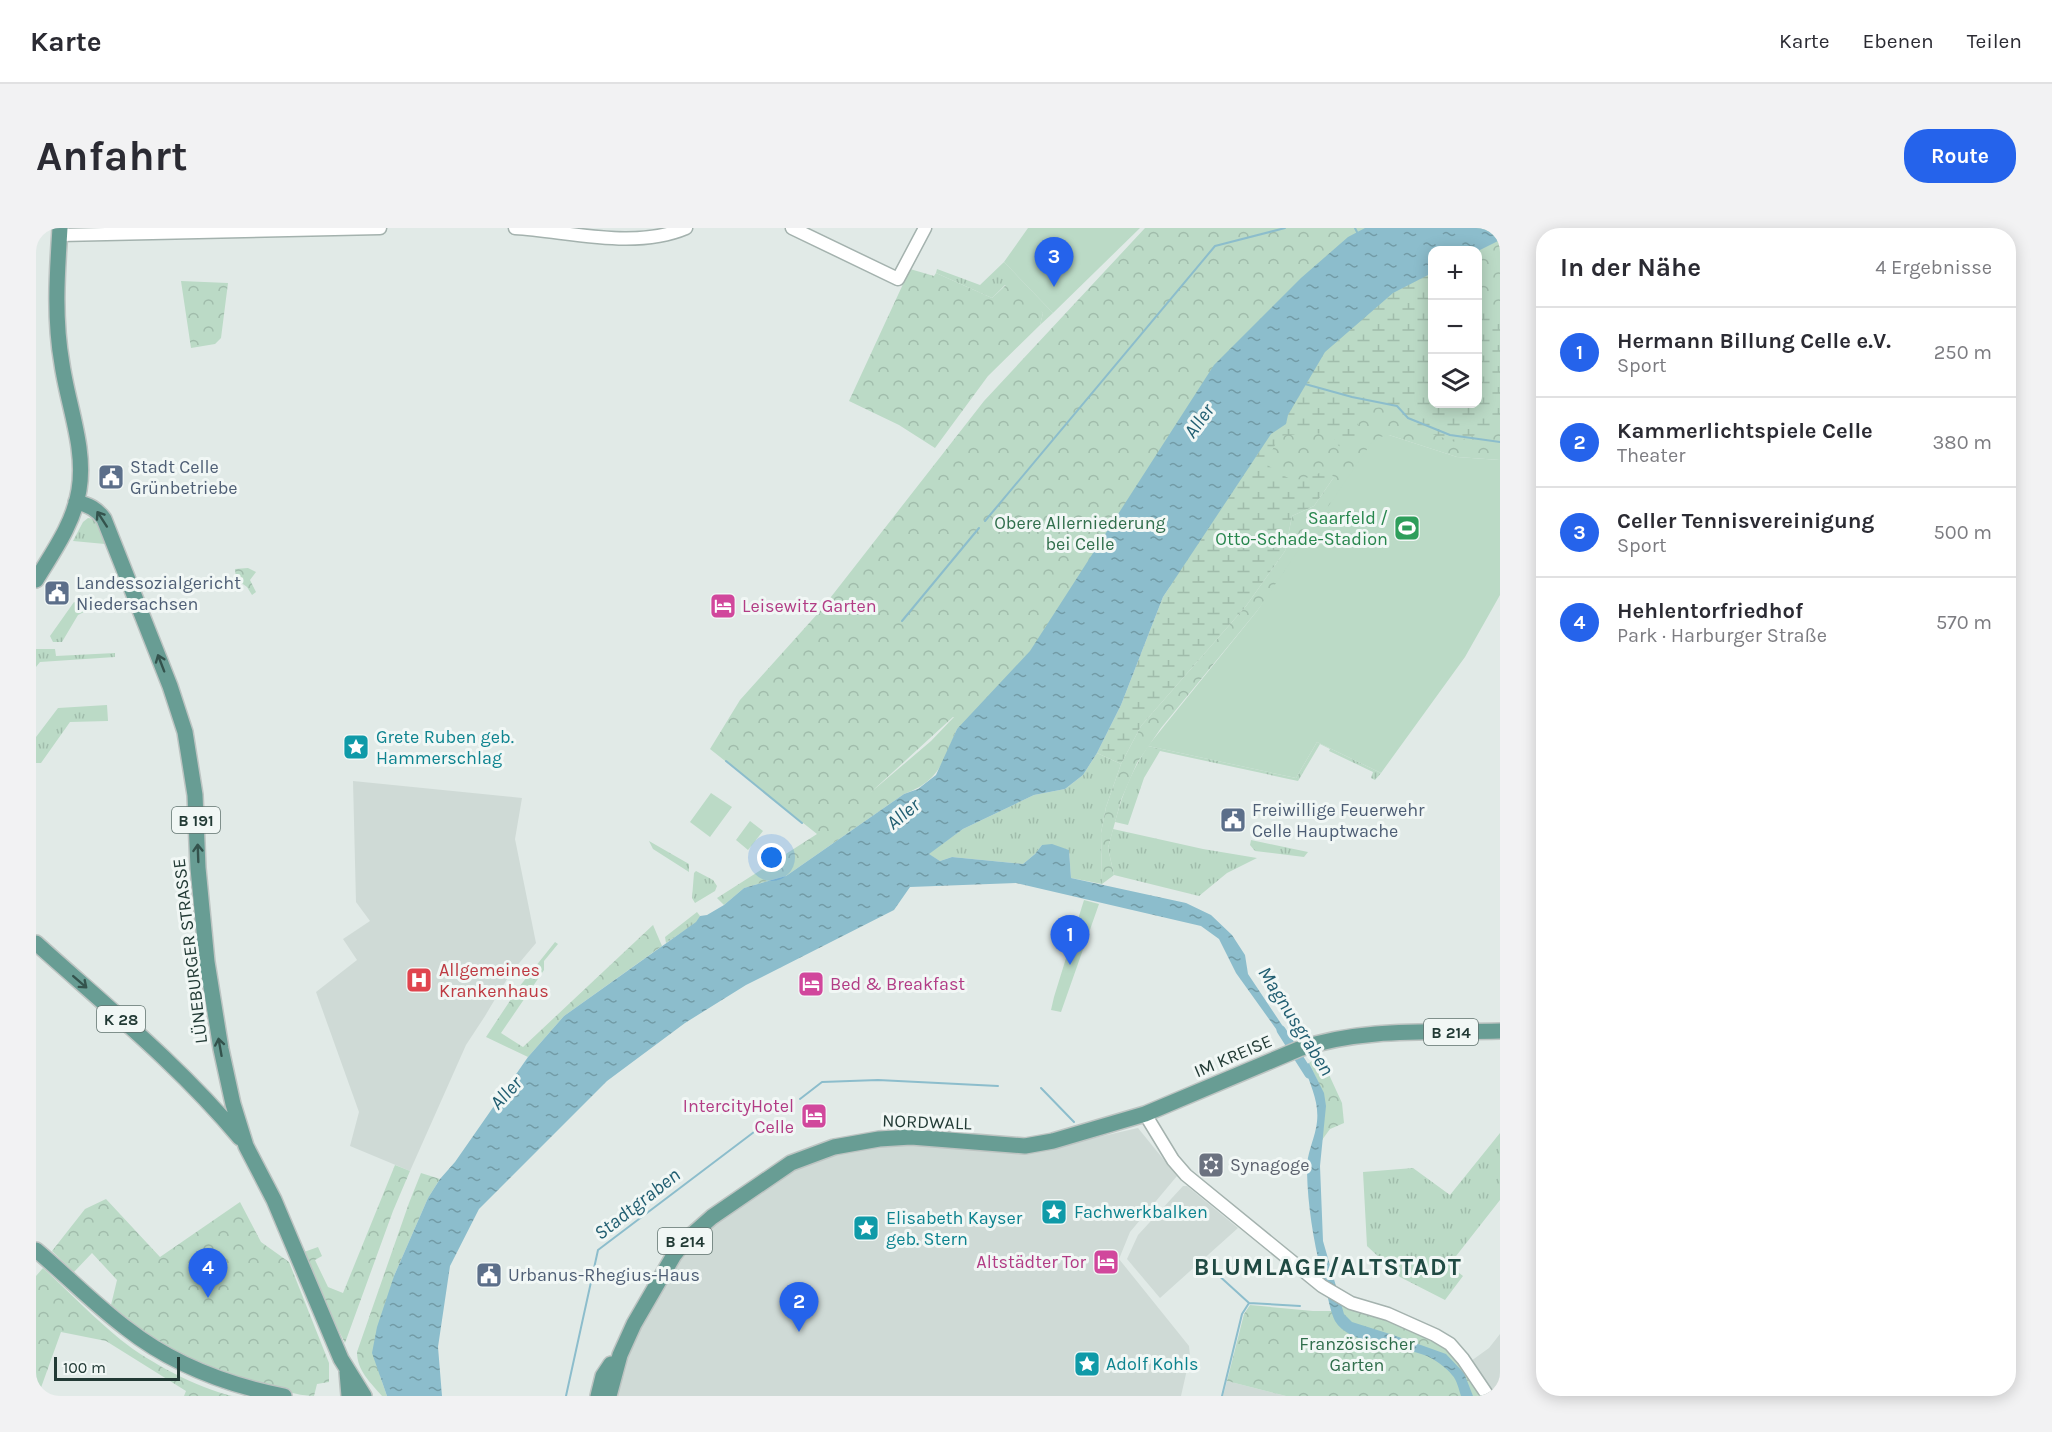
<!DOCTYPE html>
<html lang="de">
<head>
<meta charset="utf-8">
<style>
	:root { --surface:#fff; --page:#f2f2f3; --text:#2b2b33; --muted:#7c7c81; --line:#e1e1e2; --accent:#2563eb }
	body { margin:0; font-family:Karla,sans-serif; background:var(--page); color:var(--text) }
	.controls { position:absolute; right:18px; top:18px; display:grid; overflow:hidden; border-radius:12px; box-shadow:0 3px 15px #0003 }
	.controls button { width:54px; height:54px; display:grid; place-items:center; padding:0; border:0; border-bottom:2px solid var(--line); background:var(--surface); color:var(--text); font:30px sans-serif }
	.scale { position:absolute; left:18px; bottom:15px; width:126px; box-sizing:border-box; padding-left:6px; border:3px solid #223a35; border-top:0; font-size:16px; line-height:21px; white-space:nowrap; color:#223a35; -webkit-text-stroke:4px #f1f7f5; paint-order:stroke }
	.you { position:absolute; left:736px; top:630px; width:21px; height:21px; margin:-15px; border:4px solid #fff; border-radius:50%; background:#1a73e8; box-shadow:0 0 0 9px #1a73e833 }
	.badge { display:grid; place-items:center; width:39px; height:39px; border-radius:50%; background:var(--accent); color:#fff; font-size:20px; font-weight:700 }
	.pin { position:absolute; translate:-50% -50px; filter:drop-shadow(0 2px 3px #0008) }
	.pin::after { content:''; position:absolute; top:32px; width:21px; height:18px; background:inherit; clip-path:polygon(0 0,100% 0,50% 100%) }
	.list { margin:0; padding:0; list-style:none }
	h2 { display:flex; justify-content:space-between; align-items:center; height:78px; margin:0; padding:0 24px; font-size:26px }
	h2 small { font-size:20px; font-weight:400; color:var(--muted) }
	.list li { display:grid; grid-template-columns:39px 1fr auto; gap:18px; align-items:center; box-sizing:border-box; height:90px; padding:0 24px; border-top:2px solid var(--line) }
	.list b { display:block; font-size:22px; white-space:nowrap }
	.list p { margin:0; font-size:20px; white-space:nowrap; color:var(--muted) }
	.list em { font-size:20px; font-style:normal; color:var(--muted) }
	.icon { flex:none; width:33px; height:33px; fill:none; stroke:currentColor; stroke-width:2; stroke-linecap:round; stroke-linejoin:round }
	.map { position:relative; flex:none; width:1464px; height:1168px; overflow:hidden; border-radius:24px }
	header { display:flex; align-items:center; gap:36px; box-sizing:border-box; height:84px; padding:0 30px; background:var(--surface); border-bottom:2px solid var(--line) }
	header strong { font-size:28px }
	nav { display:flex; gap:33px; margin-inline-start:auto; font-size:21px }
	.intro { display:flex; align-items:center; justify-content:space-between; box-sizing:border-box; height:144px; padding:0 36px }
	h1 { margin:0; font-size:42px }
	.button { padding:15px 27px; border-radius:24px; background:var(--accent); color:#fff; font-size:21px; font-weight:700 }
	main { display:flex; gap:36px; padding:0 36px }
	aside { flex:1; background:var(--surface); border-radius:24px; box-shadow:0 3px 15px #0003 }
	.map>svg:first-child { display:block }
	.built { fill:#cfdad6 }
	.grass { fill:url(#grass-tufts) }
	.forest { fill:url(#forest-crowns); fill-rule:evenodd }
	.wetland { fill:url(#wetland-marsh) }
	.pitch { fill:#bbdac6 }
	.water { fill:url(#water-ripples) }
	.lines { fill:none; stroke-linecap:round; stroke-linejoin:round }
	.stream { stroke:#8cbdcc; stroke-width:2 }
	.canal { stroke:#8cbdcc; stroke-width:9 }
	.tertiary-casing { stroke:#a4b2ae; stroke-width:15 }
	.primary-casing { stroke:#bdc4c2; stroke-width:18 }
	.tertiary { stroke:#fff; stroke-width:12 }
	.primary { stroke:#689d94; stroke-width:15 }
	.oneway { stroke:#34534d }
	.labels { text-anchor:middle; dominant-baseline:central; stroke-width:6; stroke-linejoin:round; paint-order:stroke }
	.shield { fill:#f1f7f5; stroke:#60736f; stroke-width:1.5 }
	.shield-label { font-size:16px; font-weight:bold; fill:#223a35 }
	.service-label { font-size:18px; fill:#4e5e75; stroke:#f1f7f5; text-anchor:start }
	.leisure-label { font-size:18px; fill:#27864d; stroke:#f1f7f5; text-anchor:end }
	.park-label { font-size:18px; fill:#306e4c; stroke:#f1f7f5 }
	.hotel-label { font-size:18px; fill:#b23c85; stroke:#f1f7f5; text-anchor:start }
	.culture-label { font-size:18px; fill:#0d838f; stroke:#f1f7f5; text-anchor:start }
	.street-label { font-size:18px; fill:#223a35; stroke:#f1f7f5 }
	.health-label { font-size:18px; fill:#be3a42; stroke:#f1f7f5; text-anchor:start }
	.worship-label { font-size:18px; fill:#5b616d; stroke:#f1f7f5; text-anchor:start }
	.water-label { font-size:20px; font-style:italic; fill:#215e71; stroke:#f1f7f5 }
	.district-label { font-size:24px; font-weight:bold; letter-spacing:1.5px; fill:#204a43; stroke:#f1f7f5 }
</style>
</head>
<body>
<header>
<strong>Karte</strong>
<nav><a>Karte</a><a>Ebenen</a><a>Teilen</a></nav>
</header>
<div class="intro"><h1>Anfahrt</h1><a class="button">Route</a></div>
<main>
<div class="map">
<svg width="1464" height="1168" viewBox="0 0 1464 1168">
	<defs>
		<pattern id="grass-tufts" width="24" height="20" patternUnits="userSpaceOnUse" patternTransform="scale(1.5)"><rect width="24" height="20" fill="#bbdac6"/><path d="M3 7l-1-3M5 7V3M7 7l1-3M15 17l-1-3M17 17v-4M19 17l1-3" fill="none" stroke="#a0bcab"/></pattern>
		<pattern id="forest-crowns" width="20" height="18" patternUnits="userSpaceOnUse" patternTransform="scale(1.5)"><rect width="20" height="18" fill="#bbdac6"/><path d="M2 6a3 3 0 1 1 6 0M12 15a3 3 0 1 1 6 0" fill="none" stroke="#a0bcab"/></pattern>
		<pattern id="wetland-marsh" width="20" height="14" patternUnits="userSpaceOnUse" patternTransform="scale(1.5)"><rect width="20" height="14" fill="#bbdac6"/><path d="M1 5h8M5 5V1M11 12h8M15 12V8" fill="none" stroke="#a0bcab"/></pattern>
		<pattern id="water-ripples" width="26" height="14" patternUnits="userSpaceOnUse" patternTransform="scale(1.5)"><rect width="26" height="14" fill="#8cbdcc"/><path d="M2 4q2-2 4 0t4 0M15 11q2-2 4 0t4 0" fill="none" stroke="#729ba6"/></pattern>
	</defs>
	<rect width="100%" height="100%" fill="#e1eae7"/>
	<!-- built -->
	<path class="built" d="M317,553l169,17 -7,41 21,104 -26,31 -25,42 -19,29 -56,126 -60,-25 9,-34 -43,-120 41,-32 -14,-21 27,-18 -14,-19z
		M1102,900l39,48 -47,56 -11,27 70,87 1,10 -9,40h-567l14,-52 45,-79 24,-27 33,-31 66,-40 51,-20 64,-9 143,9z
		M1147,958h4l51,42 -78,70 -33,-39 11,-24z
		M1464,1106v62h-5l-24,-35 18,-13z
		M1191,1153l59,15h-63z"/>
	<!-- grass -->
	<path class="grass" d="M968,34l49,51 -13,12 3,-12 -38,-28 -13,13 -56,-25 1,-4 43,16z
		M52,290l7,1 10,25 -32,-3 10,-19z
		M38,374l8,3 2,7 -6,3 -16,27h-9l-3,-6z
		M0,421h19l1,7 59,-3v4l-75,5 -4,5z
		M71,477l1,16 -38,1 -29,41h-5v-26l22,-29z
		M1281,514l64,31 -6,7 -4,-2 2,-6 -44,-21 1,-2 -10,-5 -22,37 -138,-30 -16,27 -16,47 -13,-3c7,-27 17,-52 33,-76l148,32z
		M1061,525l24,11 -15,43 -5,26 1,51 -31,-6 -2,-28 -27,-5 -7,9 -12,10 -71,-7 -12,4 -12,-7 35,-25 71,-34 31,-6 18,-14z
		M1077,601l90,20 54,9 -30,15 -28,23 -85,-21 -6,-27z
		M1215,612l57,12 -4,5 -49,-6 -5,-6z
		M613,613l40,23v8l-36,-23z
		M660,643l17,9 4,6 -2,5 -20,12 -3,-5 2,-25z
		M661,684l3,4 -3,6 -31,21 -1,-6z
		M1464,905v67l-51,65 14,11 -18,24 -45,-23 -33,-31 -4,-74 50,-4 37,27z"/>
	<!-- forest -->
	<path class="forest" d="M1109,0h355v232l-43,-3 -68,-22 -132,176 -96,117 -24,35 -16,37 -13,48 6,27 -12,9 -1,-51 5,-26 15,-43 20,-38 105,-120 39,-55 7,-35 22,-10 20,-29 -377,252c-14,32 -17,52 -53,65l-118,82 -42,12 -20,17 -7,-7 100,-64 -107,-85 30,-49 80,-89 164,-210zM1396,22h46v154h-46zM918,489l-23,24 -61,52 83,-76z
		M874,41l24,7 2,-3 56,25 14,-13h9l28,28 -3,12 -52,51 -53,72 -36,-23 -50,-24z
		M145,53l47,2 -7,55 -6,6 -24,4z
		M212,340l8,4 -6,8 6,12 -4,3 -5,-8 -11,-8 -1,-10z
		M617,697l9,21 -98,70 -36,41 -42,-20 33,-50 36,-45 3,2 -14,17v9l-43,63 22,14z
		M1284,827l22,48 2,20 -14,6 -8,11c4,-39 5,-41 -13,-77z
		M359,937l15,6 -17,40 -48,132 -16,-31 -25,-60 14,-5 4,9 -7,4 13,27 15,6z
		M385,945l19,6 -12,19 -34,78 -14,100 7,20h-5c-11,-13 -25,-25 -25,-44l52,-149z
		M70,971l54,58 80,-55 21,40 28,20 40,101v19l-12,2 -3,12c-12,0 -24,-4 -36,-6 -63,-14 -119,-43 -167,-85l6,-25 -25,-27 -18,19 -22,-21 33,-42z
		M7,1040c26,24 51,50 78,72 29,23 75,47 111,56h-48l2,-5 -80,-50 -45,-9 -23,64h-2v-120z
		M1214,1077l63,6h19l5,-5h6l44,12 46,17 30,31 20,30h-197l-59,-15 17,-67z"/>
	<!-- wetland -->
	<path class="wetland" d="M1396,45v131h46v-98l13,6 9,7v108l-45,15 -51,-18 -8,-9 -14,-8 -15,2 -9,15 -2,21 -14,6 -11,-17 -22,-1 -29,3 -15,27c28,21 30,20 62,7l7,7 -20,29 -22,10 -7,35 -39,55 -105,120 -20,38 -24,-11 24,-48 42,-108 108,-163 15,-10 2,-9 37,-63 68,-60z"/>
	<!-- pitch -->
	<path class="pitch" d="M992,0h112l-87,85 -49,-51z
		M1353,207l68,22 43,3v135l-35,62 -84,116 -64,-31 -21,36 -148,-32 109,-135 115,-169 8,-5z
		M675,565l21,14 -22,30 -20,-15z
		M714,593l13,10 -15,19 -12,-10z
		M1048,672l15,4 -38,108 -10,-2 3,-13z"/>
	<!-- water -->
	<path class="water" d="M1329,0h135v12l-22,11 -46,-1v23l-39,20 -68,59 -37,63 -2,9 -15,10 -108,163 -42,108 -24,48 -14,22 -18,14 -31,6 -71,34 -34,25 11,7 12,-4 71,7 12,-10 7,-9 10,-1 17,6 2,28 115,25 25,12 21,20 13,20 3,19 42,63 -6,3 -48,-67 -17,-34 -18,-13 -185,-43 -106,4 -16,23 -148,75 -61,38 -78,58 -128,128 -29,57 -12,81 4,49h-55l-15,-43 5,-26 17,-51 34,-78 12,-19 15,-17 73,-105 36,-41 132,-94 4,-6 7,-1 17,-10 20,-17 42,-12 118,-82 14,-5 18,-14 21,-46 73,-78 184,-286 87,-87 47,-41z
		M1273,835l15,30 2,13 -6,60 3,75 21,73 8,8 41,13 53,19 18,19 9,23h-12c-2,-6 -4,-16 -9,-21 -5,-7 -18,-16 -25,-19 -25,-10 -78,-11 -92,-35 -4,-8 -6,-19 -8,-27 -11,-40 -19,-80 -20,-122 -1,-16 6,-29 9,-44 5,-23 -5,-41 -12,-62z"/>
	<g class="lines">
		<!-- stream -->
		<path class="stream" d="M1319,0l2,4
			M1269,156l47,13 45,9 11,12 42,17 50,7
			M949,293l230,-275 70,-18
			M866,393l77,-93
			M690,533l76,62
			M1005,860l33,34
			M764,871l22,-17 56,-2 120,6
			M1169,1035l44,40 -7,11 -20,82
			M1213,1075l51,3
			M530,1168l32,-146 156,-118"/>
		<!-- canal -->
		<path class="canal" d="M1245,802l28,44"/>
		<defs>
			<path id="tertiary" d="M479,0c53,3 119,22 171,0
				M756,0l106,51 27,-51
				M24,7l320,-7
				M1109,886l28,46 13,15 136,111 29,17 37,11 47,21 15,9 13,15 25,37"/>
			<path id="primary" d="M40,274c13,3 21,7 28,17l66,167 15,46 10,63 3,73 9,94 14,87 12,55 13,42 28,54 67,159 23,37
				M0,352c17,-28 38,-57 43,-90 7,-42 -11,-84 -17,-126 -8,-45 -5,-90 -2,-136
				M0,715c70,63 144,123 204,195
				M0,1022c30,25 58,54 90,78 47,37 101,57 158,68
				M311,1144l2,24
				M562,1168l5,-20 8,-12
				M573,1168l11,-41 14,-31 40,-69 12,-15 26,-23 79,-54 43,-16 45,-8 32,-2 114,9 28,-5 92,-27 154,-65c64,-22 134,-16 201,-18"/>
		</defs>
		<!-- tertiary casing -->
		<use href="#tertiary" class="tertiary-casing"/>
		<!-- primary casing -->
		<use href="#primary" class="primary-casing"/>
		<!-- tertiary -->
		<use href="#tertiary" class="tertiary"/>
		<!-- primary -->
		<use href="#primary" class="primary"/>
	</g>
	<!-- one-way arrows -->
	<defs><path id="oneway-shaft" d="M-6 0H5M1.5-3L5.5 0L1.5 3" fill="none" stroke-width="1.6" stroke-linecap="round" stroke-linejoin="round" transform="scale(1.5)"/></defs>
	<g class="oneway">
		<use href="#oneway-shaft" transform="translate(66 291) rotate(-123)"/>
		<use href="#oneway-shaft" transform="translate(125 435) rotate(-111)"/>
		<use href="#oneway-shaft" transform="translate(162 625) rotate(-92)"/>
		<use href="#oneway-shaft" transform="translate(44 754) rotate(41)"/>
		<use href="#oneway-shaft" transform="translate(184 819) rotate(-100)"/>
	</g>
	<!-- icons -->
	<defs>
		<symbol id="civic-square" viewBox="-11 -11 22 22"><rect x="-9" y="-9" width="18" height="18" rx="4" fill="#5c6f8a" stroke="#f1f7f5"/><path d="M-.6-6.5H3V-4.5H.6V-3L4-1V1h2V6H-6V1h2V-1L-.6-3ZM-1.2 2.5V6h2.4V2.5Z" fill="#fff"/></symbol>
		<symbol id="stadium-square" viewBox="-11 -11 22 22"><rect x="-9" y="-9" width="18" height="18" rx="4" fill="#2e9e5b" stroke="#f1f7f5"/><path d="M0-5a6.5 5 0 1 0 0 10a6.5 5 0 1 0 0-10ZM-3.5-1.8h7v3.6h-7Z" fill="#fff"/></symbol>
		<symbol id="hotel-square" viewBox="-11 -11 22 22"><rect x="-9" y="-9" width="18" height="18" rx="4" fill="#d1479c" stroke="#f1f7f5"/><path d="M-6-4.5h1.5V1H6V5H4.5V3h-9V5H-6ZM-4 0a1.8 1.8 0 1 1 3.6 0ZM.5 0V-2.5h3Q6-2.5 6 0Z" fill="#fff"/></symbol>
		<symbol id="sight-square" viewBox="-11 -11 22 22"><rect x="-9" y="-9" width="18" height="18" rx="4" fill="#0f9aa8" stroke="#f1f7f5"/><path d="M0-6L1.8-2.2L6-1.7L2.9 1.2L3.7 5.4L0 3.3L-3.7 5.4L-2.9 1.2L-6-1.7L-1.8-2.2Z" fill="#fff"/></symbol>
		<symbol id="hospital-square" viewBox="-11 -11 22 22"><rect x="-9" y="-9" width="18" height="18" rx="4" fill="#e0444e" stroke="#f1f7f5"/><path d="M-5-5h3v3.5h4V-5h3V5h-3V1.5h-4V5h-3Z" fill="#fff"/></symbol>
		<symbol id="synagogue-square" viewBox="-11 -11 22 22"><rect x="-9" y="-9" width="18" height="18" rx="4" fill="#6b7280" stroke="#f1f7f5"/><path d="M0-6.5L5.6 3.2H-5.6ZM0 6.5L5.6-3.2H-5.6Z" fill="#fff"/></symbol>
	</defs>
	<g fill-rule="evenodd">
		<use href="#civic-square" x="60" y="234" width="30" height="30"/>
		<use href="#stadium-square" x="1356" y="285" width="30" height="30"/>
		<use href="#civic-square" x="6" y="350" width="30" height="30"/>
		<use href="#hotel-square" x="672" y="363" width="30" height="30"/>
		<use href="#sight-square" x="305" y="504" width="30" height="30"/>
		<use href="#civic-square" x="1182" y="577" width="30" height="30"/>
		<use href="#hospital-square" x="368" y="737" width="30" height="30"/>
		<use href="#hotel-square" x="760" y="741" width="30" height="30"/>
		<use href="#hotel-square" x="763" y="873" width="30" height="30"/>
		<use href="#synagogue-square" x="1160" y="922" width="30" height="30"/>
		<use href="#sight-square" x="1003" y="969" width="30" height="30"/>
		<use href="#sight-square" x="815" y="985" width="30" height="30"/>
		<use href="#hotel-square" x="1055" y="1019" width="30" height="30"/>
		<use href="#civic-square" x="438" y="1032" width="30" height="30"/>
		<use href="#sight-square" x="1036" y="1121" width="30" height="30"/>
	</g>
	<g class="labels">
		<!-- shield labels -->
		<g class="shield">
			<rect x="136" y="579" width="48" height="26" rx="4.5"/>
			<rect x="61" y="778" width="48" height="26" rx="4.5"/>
			<rect x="1388" y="791" width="54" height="26" rx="4.5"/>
			<rect x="622" y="1000" width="54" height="26" rx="4.5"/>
		</g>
		<g class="shield-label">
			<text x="160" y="592">B 191</text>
			<text x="85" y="791">K 28</text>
			<text x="1415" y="804">B 214</text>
			<text x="649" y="1013">B 214</text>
		</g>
		<!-- service labels -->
		<g class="service-label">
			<text x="94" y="239">Stadt Celle<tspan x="94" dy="21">Grünbetriebe</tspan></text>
			<text x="40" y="355">Landessozialgericht<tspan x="40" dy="21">Niedersachsen</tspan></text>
			<text x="1216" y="582">Freiwillige Feuerwehr<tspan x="1216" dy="21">Celle Hauptwache</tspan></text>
			<text x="472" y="1047">Urbanus-Rhegius-Haus</text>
		</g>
		<!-- leisure labels -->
		<g class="leisure-label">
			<text x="1352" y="290">Saarfeld /<tspan x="1352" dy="21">Otto-Schade-Stadion</tspan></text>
		</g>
		<!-- park labels -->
		<g class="park-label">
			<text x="1044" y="295">Obere Allerniederung<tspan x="1044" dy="21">bei Celle</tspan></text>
			<text x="1321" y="1116">Französischer<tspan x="1321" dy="21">Garten</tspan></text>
		</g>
		<!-- hotel labels -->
		<g class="hotel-label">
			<text x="706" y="378">Leisewitz Garten</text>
			<text x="794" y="756">Bed &amp; Breakfast</text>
			<text x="758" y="878" text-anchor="end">IntercityHotel<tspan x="758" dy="21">Celle</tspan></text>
			<text x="1050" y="1034" text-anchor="end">Altstädter Tor</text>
		</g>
		<!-- culture labels -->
		<g class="culture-label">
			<text x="340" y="509">Grete Ruben geb.<tspan x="340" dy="21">Hammerschlag</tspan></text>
			<text x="1038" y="984">Fachwerkbalken</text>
			<text x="850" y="990">Elisabeth Kayser<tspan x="850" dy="21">geb. Stern</tspan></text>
			<text x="1070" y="1136">Adolf Kohls</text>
		</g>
		<!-- street labels -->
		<g class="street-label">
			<text transform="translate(154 723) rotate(-97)">LÜNEBURGER STRASSE</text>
			<text transform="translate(1197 828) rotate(-23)">IM KREISE</text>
			<text transform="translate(891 894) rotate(2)">NORDWALL</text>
		</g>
		<!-- health labels -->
		<g class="health-label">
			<text x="403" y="742">Allgemeines<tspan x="403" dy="21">Krankenhaus</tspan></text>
		</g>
		<!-- worship labels -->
		<g class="worship-label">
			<text x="1194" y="937">Synagoge</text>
		</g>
		<!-- water labels -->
		<g class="water-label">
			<text transform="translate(1163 193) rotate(-54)">Aller</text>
			<text transform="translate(867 586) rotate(-39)">Aller</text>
			<text transform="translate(1260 793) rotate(58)">Magnusgraben</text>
			<text transform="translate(470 865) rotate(-47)">Aller</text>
			<text transform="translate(601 976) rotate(-38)">Stadtgraben</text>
		</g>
		<!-- district labels -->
		<g class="district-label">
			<text x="1292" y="1039">BLUMLAGE/ALTSTADT</text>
		</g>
	</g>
</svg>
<div class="controls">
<button>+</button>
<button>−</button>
<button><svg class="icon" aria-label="layers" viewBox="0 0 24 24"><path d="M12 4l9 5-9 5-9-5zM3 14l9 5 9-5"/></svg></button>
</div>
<div class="scale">100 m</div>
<div class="you"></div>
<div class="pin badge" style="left:1034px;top:737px">1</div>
<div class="pin badge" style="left:763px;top:1104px">2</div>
<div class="pin badge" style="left:1018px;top:59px">3</div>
<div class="pin badge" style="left:172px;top:1070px">4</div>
</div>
<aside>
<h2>In der Nähe<small>4 Ergebnisse</small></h2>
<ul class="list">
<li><span class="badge">1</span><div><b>Hermann Billung Celle e.V.</b><p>Sport</p></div><em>250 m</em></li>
<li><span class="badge">2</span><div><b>Kammerlichtspiele Celle</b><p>Theater</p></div><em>380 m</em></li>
<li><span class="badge">3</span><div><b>Celler Tennisvereinigung</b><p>Sport</p></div><em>500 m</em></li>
<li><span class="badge">4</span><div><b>Hehlentorfriedhof</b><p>Park · Harburger Straße</p></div><em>570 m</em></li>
</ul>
</aside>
</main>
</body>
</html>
